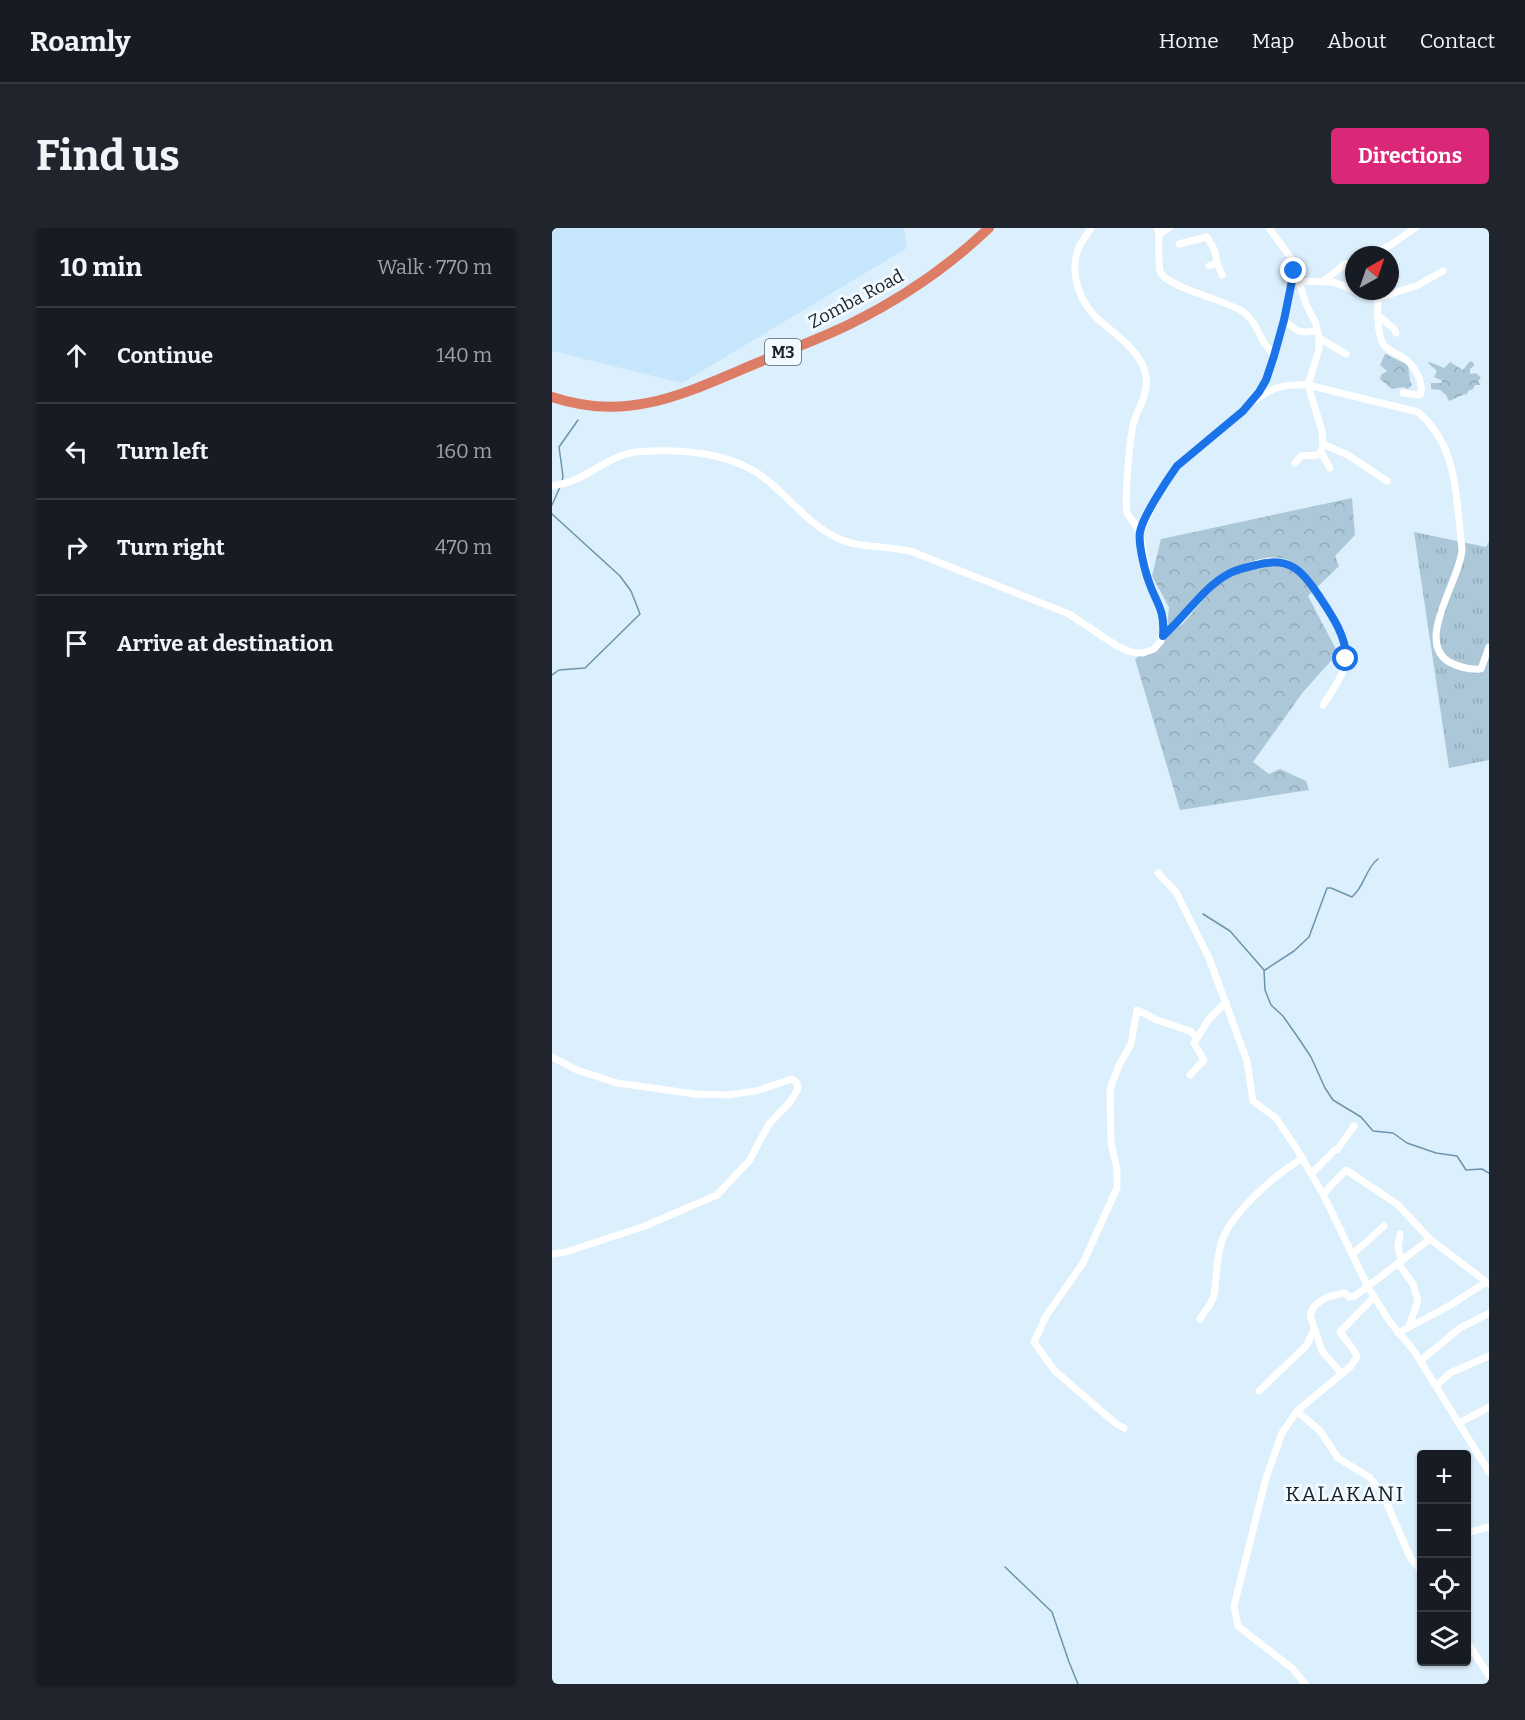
<!DOCTYPE html>
<html lang="en">
<head>
<meta charset="utf-8">
<style>
	:root { --surface:#171b24; --page:#20242c; --text:#f1f3f6; --muted:#9ea1a6; --line:#363941; --accent:#db2777 }
	body { margin:0; font-family:Bitter,serif; background:var(--page); color:var(--text) }
	.controls { position:absolute; right:18px; bottom:18px; display:grid; overflow:hidden; border-radius:6px; box-shadow:0 2px 4px #0004 }
	.controls button { width:54px; height:54px; display:grid; place-items:center; padding:0; border:0; border-bottom:2px solid var(--line); background:var(--surface); color:var(--text); font:30px sans-serif }
	.compass { position:absolute; left:793px; top:18px; width:54px; height:54px; border-radius:50%; background:var(--surface); box-shadow:0 2px 4px #0004; rotate:40deg }
	.stop { position:absolute; width:18px; height:18px; margin:-14px; border:4px solid #1a73e8; border-radius:50%; background:#fff }
	.stop.end { background:#1a73e8; border-color:#fff; box-shadow:0 2px 6px #0008 }
	.list { margin:0; padding:0; list-style:none }
	h2 { display:flex; justify-content:space-between; align-items:center; height:78px; margin:0; padding:0 24px; font-size:26px }
	h2 small { font-size:20px; font-weight:400; color:var(--muted) }
	.list li { display:grid; grid-template-columns:39px 1fr auto; gap:18px; align-items:center; box-sizing:border-box; height:96px; padding:0 24px; border-top:2px solid var(--line) }
	.list b { display:block; font-size:22px; white-space:nowrap }
	.list em { font-size:20px; font-style:normal; color:var(--muted) }
	.icon { flex:none; width:33px; height:33px; fill:none; stroke:currentColor; stroke-width:2; stroke-linecap:round; stroke-linejoin:round }
	.map { position:relative; flex:none; width:937px; height:1456px; overflow:hidden; border-radius:6px }
	header { display:flex; align-items:center; gap:36px; box-sizing:border-box; height:84px; padding:0 30px; background:var(--surface); border-bottom:2px solid var(--line) }
	header strong { font-size:28px }
	nav { display:flex; gap:33px; margin-inline-start:auto; font-size:21px }
	.intro { display:flex; align-items:center; justify-content:space-between; box-sizing:border-box; height:144px; padding:0 36px }
	h1 { margin:0; font-size:42px }
	.button { padding:15px 27px; border-radius:6px; background:var(--accent); color:#fff; font-size:21px; font-weight:700 }
	main { display:flex; gap:36px; padding:0 36px }
	aside { flex:1; background:var(--surface); border-radius:6px; box-shadow:0 2px 4px #0004 }
	.map>svg:first-child { display:block }
	.built { fill:#c6e6fb }
	.grass { fill:url(#grass-tufts) }
	.forest { fill:url(#forest-crowns) }
	.lines { fill:none; stroke-linecap:round; stroke-linejoin:round }
	.stream { stroke:#6d94ad; stroke-width:1.5 }
	.minor { stroke:#fff; stroke-width:7 }
	.highway { stroke:#de7d65; stroke-width:10 }
	.route { stroke:#1a73e8; stroke-width:8 }
	.labels { text-anchor:middle; dominant-baseline:central; stroke-width:6; stroke-linejoin:round; paint-order:stroke }
	.shield { fill:#f3faff; stroke:#586269; stroke-width:1.5 }
	.shield-label { font-size:16px; font-weight:bold; fill:#152129 }
	.street-label { font-size:18px; fill:#152129; stroke:#f3faff }
	.quarter-label { font-size:21px; letter-spacing:1.5px; fill:#152129; stroke:#f3faff }
</style>
</head>
<body>
<header>
<strong>Roamly</strong>
<nav><a>Home</a><a>Map</a><a>About</a><a>Contact</a></nav>
</header>
<div class="intro"><h1>Find us</h1><a class="button">Directions</a></div>
<main>
<aside>
<h2>10 min<small>Walk · 770 m</small></h2>
<ul class="list">
<li><svg class="icon" aria-label="ahead" viewBox="0 0 24 24"><path d="M12 20V5M6 11l6-6 6 6"/></svg><div><b>Continue</b></div><em>140 m</em></li>
<li><svg class="icon" aria-label="left" viewBox="0 0 24 24"><path d="M17 20v-9H6M10 6l-5 5 5 5"/></svg><div><b>Turn left</b></div><em>160 m</em></li>
<li><svg class="icon" aria-label="right" viewBox="0 0 24 24"><path d="M7 20v-9h11M14 6l5 5-5 5"/></svg><div><b>Turn right</b></div><em>470 m</em></li>
<li><svg class="icon" aria-label="arrive" viewBox="0 0 24 24"><path d="M6 21V4h12l-3 4 3 4H6"/></svg><div><b>Arrive at destination</b></div></li>
</ul>
</aside>
<div class="map">
<svg width="937" height="1456" viewBox="0 0 937 1456">
	<defs>
		<pattern id="grass-tufts" width="24" height="20" patternUnits="userSpaceOnUse" patternTransform="scale(1.5)"><rect width="24" height="20" fill="#acc7d8"/><path d="M3 7l-1-3M5 7V3M7 7l1-3M15 17l-1-3M17 17v-4M19 17l1-3" fill="none" stroke="#93abb9"/></pattern>
		<pattern id="forest-crowns" width="20" height="18" patternUnits="userSpaceOnUse" patternTransform="scale(1.5)"><rect width="20" height="18" fill="#acc7d8"/><path d="M2 6a3 3 0 1 1 6 0M12 15a3 3 0 1 1 6 0" fill="none" stroke="#93abb9"/></pattern>
	</defs>
	<rect width="100%" height="100%" fill="#dbeffc"/>
	<!-- built -->
	<path class="built" d="M0,0h352l3,20 -225,135 -130,-32z"/>
	<!-- grass -->
	<path class="grass" d="M862,304l72,15 3,-5v218l-40,8z"/>
	<!-- forest -->
	<path class="forest" d="M833,126l23,11 2,16 2,4 -4,4 -5,-2 -11,2 -12,-10 1,-4 6,-4 -7,-6z
		M918,133l4,2v3l-4,3v5l6,-1 5,5 -3,3 2,4h-5l-2,4 -5,2 -1,4 -2,-1 -16,7 -3,-6 -6,-5 -9,-1v-6h11l-1,-3 -7,-3 3,-6 -9,-8 2,-1 14,6 6,-6 13,8z
		M800,270l3,37 -20,21 4,10 -31,30 30,57 -35,39 -50,70 16,12 11,-5 26,12 3,9 -129,20 -45,-151 31,-22 3,-30 -17,-31 9,-37z"/>
	<g class="lines">
		<!-- stream -->
		<path class="stream" d="M10,254l1,-6 -4,-29 19,-27
			M0,277l8,-18
			M0,286l68,62 11,15 9,23 -55,54 -26,2 -7,5
			M651,686l27,17 34,39 1,20 6,15 12,11 14,20 14,21 14,31 8,12 28,17 12,14 20,2 14,10 29,10 21,3 9,14 16,-1 7,4
			M713,742l29,-19 15,-14 18,-49h4l21,9c13,-11 13,-28 26,-38
			M453,1339l47,45 17,50 9,22"/>
		<!-- minor -->
		<path class="minor" d="M605,0l2,6c0,11 -1,26 1,37 3,15 67,30 82,40 13,10 14,17 21,30 3,5 8,10 11,15
			M607,6l10,-6
			M627,16l28,-7 8,14 2,12 -8,3
			M819,27l21,-11 23,-16
			M665,35l5,12
			M744,53l37,1 21,8
			M772,53l21,-17 9,-3
			M747,54l7,22 10,20 3,14v11l-11,36 14,46 1,13 -2,8 9,16
			M804,63l22,7 38,-12 27,-15
			M826,70c0,15 -2,33 6,47 4,6 14,9 20,13 10,7 21,26 16,37l-17,-2
			M826,87l16,14 2,4
			M732,92c12,11 17,15 33,10
			M767,110l27,16
			M696,177c22,-16 32,-22 60,-20l110,27c41,35 38,88 44,137 -1,30 -48,92 -13,113 10,5 21,8 32,7l8,-22
			M771,216l25,11 39,26
			M743,235l6,-7 16,-1 4,-3
			M0,258c12,-2 23,-5 34,-12 16,-8 31,-20 50,-22 42,-4 97,0 131,28 23,19 43,45 70,58 23,11 51,7 76,14l156,62 48,32 14,6 12,1 11,-4 7,-8 3,-19 -2,-12 -14,-31 -8,-47 -13,-19 -1,-10c1,-26 2,-53 7,-78 4,-16 16,-31 13,-48 -3,-24 -28,-41 -45,-55 -21,-18 -33,-48 -22,-75 3,-6 8,-13 12,-19
			M588,304l18,-37 19,-29 66,-55 23,-31 18,-60 10,-49 -3,-13 -22,-30
			M611,407c6,-5 12,-9 18,-15 16,-17 30,-40 53,-49 15,-5 39,-15 54,-7 22,10 61,72 58,96 -3,17 -14,31 -23,45
			M606,645l18,19 33,66 38,103 6,40 23,17 20,30 27,46 45,93 22,35 24,29 75,121
			M0,829l25,13 40,13 78,11 32,1 29,-4 36,-12 5,4 1,6 -8,13 -21,22 -20,37 -32,34 -72,31 -79,26 -14,2
			M638,847l14,-15 -10,-17 15,-24 17,-17
			M760,945l23,-23h2l17,-24
			M771,966l23,-24 51,34 33,35 59,45
			M848,1006l-2,13 3,13
			M801,1026l31,-28
			M846,1035l15,21 5,17 -9,25
			M648,1091c4,-7 12,-15 14,-24 3,-17 2,-34 7,-51 8,-30 55,-70 82,-86
			M846,1105l51,-27 37,-24
			M868,1133l40,-33 29,-15
			M789,1145l-19,-22 -12,-36c4,-15 21,-20 35,-22l4,4 6,-1 75,-57
			M884,1158l14,-13 39,-17
			M707,1163l48,-46 7,-16
			M745,1183l23,20 18,27 31,19 13,15 28,65 12,15
			M907,1195l30,-16
			M572,1200l-9,-5 -61,-53 -20,-28 12,-26 37,-53 34,-75v-18l-6,-28 -1,-53 9,-24 12,-21 6,-34 20,10 33,11 7,6
			M914,1305l23,-6
			M914,1412l23,36
			M753,1456l-12,-15 -55,-43 -4,-20 32,-128 16,-45 15,-22 54,-45 6,-9c-3,-9 -11,-16 -17,-25l34,-35"/>
		<!-- highway -->
		<path class="highway" d="M0,169c80,27 139,-7 210,-36 29,-12 60,-23 88,-37 51,-25 98,-57 139,-96"/>
	</g>
	<g class="lines">
		<!-- route -->
		<path class="route" d="M742,43l-10,49 -10,36 -8,24 -7,12 -16,19 -66,55c-10,14 -34,50 -37,66 -2,12 5,39 9,50 8,23 16,27 14,54 23,-20 40,-49 67,-63 8,-4 17,-6 26,-8 33,-9 46,5 63,31 12,18 28,41 27,63"/>
	</g>
	<g class="labels">
		<!-- shield labels -->
		<rect class="shield" x="213" y="111" width="36" height="26" rx="4.5"/>
		<g class="shield-label">
			<text x="231" y="124">M3</text>
		</g>
		<!-- street labels -->
		<g class="street-label">
			<text transform="translate(304 71) rotate(-28)">Zomba Road</text>
		</g>
		<!-- quarter labels -->
		<g class="quarter-label">
			<text x="793" y="1266">KALAKANI</text>
		</g>
	</g>
</svg>
<div class="controls">
<button>+</button>
<button>−</button>
<button><svg class="icon" aria-label="locate" viewBox="0 0 24 24"><circle cx="12" cy="12" r="6"/><path d="M12 2v4M12 18v4M2 12h4M18 12h4"/></svg></button>
<button><svg class="icon" aria-label="layers" viewBox="0 0 24 24"><path d="M12 4l9 5-9 5-9-5zM3 14l9 5 9-5"/></svg></button>
</div>
<svg class="compass" viewBox="-18 -18 36 36"><path d="M0-13l5 13h-10z" fill="#e53935"/><path d="M0 13l5-13h-10z" fill="#9ea1a6"/></svg>
<div class="stop" style="left:794px;top:431px"></div>
<div class="stop end" style="left:742px;top:43px"></div>
</div>
</main>
</body>
</html>
